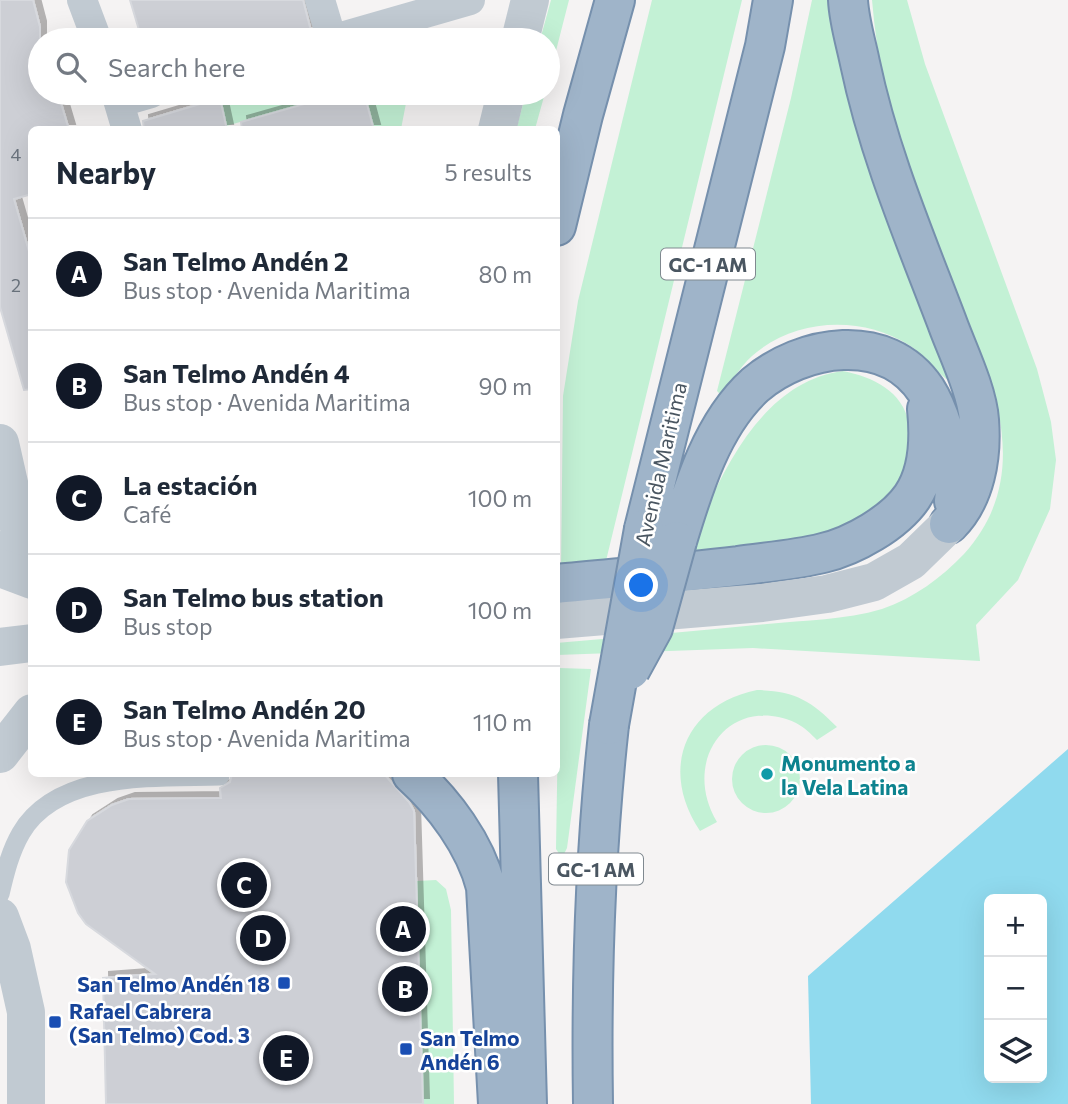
<!DOCTYPE html>
<html lang="en">
<head>
<meta charset="utf-8">
<style>
	:root { --surface:#fff; --page:#f2f2f3; --text:#1f2937; --muted:#747a83; --line:#e0e1e3; --accent:#111827 }
	body { margin:0; font-family:Commissioner,sans-serif; background:var(--page); color:var(--text) }
	.controls { position:absolute; right:21px; bottom:21px; display:grid; overflow:hidden; border-radius:10px; box-shadow:0 7px 28px #0002 }
	.controls button { width:63px; height:63px; display:grid; place-items:center; padding:0; border:0; border-bottom:2px solid var(--line); background:var(--surface); color:var(--text); font:35px sans-serif }
	.you { position:absolute; left:642px; top:586px; width:24px; height:24px; margin:-18px; border:5px solid #fff; border-radius:50%; background:#1a73e8; box-shadow:0 0 0 10px #1a73e833 }
	.badge { display:grid; place-items:center; width:46px; height:46px; border-radius:50%; background:var(--accent); color:#fff; font-size:23px; font-weight:700 }
	.pin { position:absolute; translate:-50% -50%; border:4px solid #fff; box-shadow:0 2px 7px #0006 }
	.list { margin:0; padding:0; list-style:none }
	h2 { display:flex; justify-content:space-between; align-items:center; height:91px; margin:0; padding:0 28px; font-size:30px }
	h2 small { font-size:23px; font-weight:400; color:var(--muted) }
	.list li { display:grid; grid-template-columns:46px 1fr auto; gap:21px; align-items:center; box-sizing:border-box; height:112px; padding:0 28px; border-top:2px solid var(--line) }
	.list b { display:block; font-size:26px; white-space:nowrap }
	.list p { margin:0; font-size:23px; white-space:nowrap; color:var(--muted) }
	.list em { font-size:23px; font-style:normal; color:var(--muted) }
	.icon { flex:none; width:38px; height:38px; fill:none; stroke:currentColor; stroke-width:2; stroke-linecap:round; stroke-linejoin:round }
	.map { position:relative; flex:none; width:1068px; height:1104px; overflow:hidden }
	.search { position:absolute; background:var(--surface); box-shadow:0 7px 28px #0002; left:28px; top:28px; width:532px; height:77px; display:flex; align-items:center; gap:18px; box-sizing:border-box; padding:0 24px; border-radius:38px; color:var(--muted); font-size:26px }
	.panel { position:absolute; background:var(--surface); box-shadow:0 7px 28px #0002; left:28px; top:126px; width:532px; height:651px; border-radius:10px }
	.map>svg:first-child { display:block }
	.green { fill:#c3f1d5 }
	.water { fill:#90daee; fill-rule:evenodd }
	.building { fill:#cdcfd5; stroke:#d7d9de; stroke-width:2; filter:url(#shadow) }
	.lines { fill:none; stroke-linecap:round; stroke-linejoin:round }
	.trunk-casing { stroke:#7690ad; stroke-width:42 }
	.service { stroke:#c1cad2; stroke-width:19 }
	.pedestrian { stroke:#c1cad2; stroke-width:30 }
	.minor { stroke:#c1cad2; stroke-width:38 }
	.tertiary { stroke:#c1cad2; stroke-width:38 }
	.trunk { stroke:#9fb4c9; stroke-width:38 }
	.trunk-bridge-casing { stroke:#7690ad; stroke-width:42; stroke-linecap:butt }
	.trunk-bridge { stroke:#9fb4c9; stroke-width:38 }
	.culture-dot { fill:#0f9aa8; stroke:#fff; stroke-width:2.5 }
	.transit-dot { fill:#1a4fb4; stroke:#fff; stroke-width:2.5 }
	.labels { text-anchor:middle; dominant-baseline:central; stroke-width:5; stroke-linejoin:round; paint-order:stroke }
	.number-label { font-size:18px; fill:#6b747e }
	.shield { fill:#fff; stroke:#808990; stroke-width:2 }
	.shield-label { font-size:19px; font-weight:bold; fill:#4a5661 }
	.street-label { font-size:21px; fill:#4a5661; stroke:#fff }
	.culture-label { font-size:21px; font-weight:bold; fill:#0d838f; stroke:#fff; text-anchor:start }
	.transit-label { font-size:21px; font-weight:bold; fill:#164399; stroke:#fff; text-anchor:start }
</style>
</head>
<body>
<div class="map">
<svg width="1068" height="1104" viewBox="0 0 1068 1104">
	<defs>
		<filter id="shadow"><feDropShadow dx="6" dy="-6" stdDeviation="0" flood-color="#0004"/></filter>
	</defs>
	<rect width="100%" height="100%" fill="#f5f3f3"/>
	<!-- green -->
	<path class="green" d="M551,0h18l-21,82v-42h-8z
		M652,0h90l-138,569 -43,1 2,-174 15,-95z
		M812,0h24l113,381c-14,-10 -24,-26 -40,-36 -48,-30 -114,-27 -157,11 -13,12 -20,26 -32,38l-3,-3 74,-293z
		M872,0h35l18,64 112,305 14,53 5,38 -6,49 -32,71 -42,45 4,36 -227,-13 -196,7 -1,-12c71,-6 141,-12 211,-19 38,-4 78,-4 115,-15 32,-11 59,-31 82,-55 75,-83 25,-184 -12,-271 -16,-37 -31,-75 -44,-113 -20,-56 -31,-112 -36,-170z
		M240,93h103l-117,33 -6,-28z
		M364,93h44l-7,36h-27z
		M526,93h19l-10,36 -19,1z
		M843,371c30,6 60,20 66,53 5,25 -2,46 -17,65 -7,9 -16,21 -26,27 -44,31 -124,31 -177,37 27,-71 69,-171 154,-182z
		M559,668l32,1 -24,179 -5,10 -6,-9z
		M757,690c37,1 54,10 80,37l-20,13c-6,-6 -13,-13 -21,-17 -66,-30 -116,37 -79,99l-17,9c-41,-61 -16,-126 57,-141z
		M732 779a34 34 0 1 1 68 0a34 34 0 1 1-68 0Z
		M436,880l10,9 5,21 3,194h-31l-6,-223z"/>
	<!-- water -->
	<path class="water" d="M1068,749v355h-257l-3,-128zM989,899h53v179h-53z"/>
	<!-- building -->
	<path class="building" d="M0,0h33l7,27v66h18l11,37h-37v64l-18,5 18,63v127l-8,1 -24,-83z
		M130,0h173l8,31 -31,9h-138z
		M343,93h21l10,37h-132l-1,-8z
		M220,98l7,32h-83l-1,-9z
		M232,774h152l25,28 5,9 9,293h-317l-3,-126 52,-4 -69,-50 -8,-11 -12,-31 3,-32 18,-29 25,-16 17,-6 92,-1 -1,-10 10,-6z"/>
	<g class="lines">
		<defs>
			<path id="trunk" d="M848,0c1,21 8,43 12,63 19,91 55,175 88,262 10,27 29,66 31,95 3,37 -4,78 -30,104
				M556,226l27,-111 32,-115
				M644,529l121,-483 8,-46
				M677,541c16,-53 35,-117 78,-156 47,-40 131,-55 171,5 7,11 13,26 17,39 10,25 15,46 11,72
				M556,584c61,-6 122,-11 182,-18 28,-4 57,-6 85,-13 30,-7 71,-30 89,-56 17,-25 18,-59 15,-88
				M412,774c32,29 63,70 74,113l12,217
				M518,774l9,330
				M593,1104c-2,-127 2,-252 16,-379"/>
		</defs>
		<!-- trunk casing -->
		<use href="#trunk" class="trunk-casing"/>
		<!-- service -->
		<path class="service" d="M0,894c5,-21 10,-42 21,-61 37,-63 136,-55 199,-57"/>
		<!-- pedestrian -->
		<path class="pedestrian" d="M82,0l15,40
			M320,0l12,40
			M331,40l139,-40
			M116,93l11,37
			M120,102l31,-9"/>
		<!-- minor -->
		<path class="minor" d="M520,40l10,-40
			M497,130l9,-37
			M0,443l20,89 -5,14 -15,19
			M0,917l12,32 14,63v92"/>
		<!-- tertiary -->
		<path class="tertiary" d="M0,568l32,12
			M556,620l206,-17 65,-9 47,-12 37,-21 38,-37
			M0,647l32,-4
			M0,754l32,-41"/>
		<!-- trunk -->
		<use href="#trunk" class="trunk"/>
		<defs>
			<path id="trunk-bridge" d="M630,670l23,-42 24,-87
				M609,725l35,-196"/>
		</defs>
		<!-- trunk-bridge casing -->
		<use href="#trunk-bridge" class="trunk-bridge-casing"/>
		<!-- trunk-bridge -->
		<use href="#trunk-bridge" class="trunk-bridge"/>
	</g>
	<!-- markers -->
	<circle class="culture-dot" cx="767" cy="774" r="7"/>
	<g class="transit-dot">
		<rect x="277" y="976" width="14" height="14" rx="3.5"/>
		<rect x="48" y="1015" width="14" height="14" rx="3.5"/>
		<rect x="399" y="1042" width="14" height="14" rx="3.5"/>
	</g>
	<g class="labels">
		<!-- number labels -->
		<g class="number-label">
			<text x="16" y="154">4</text>
			<text x="16" y="285">2</text>
		</g>
		<!-- shield labels -->
		<g class="shield">
			<rect x="661" y="248.5" width="94" height="31" rx="5"/>
			<rect x="549" y="853.5" width="94" height="31" rx="5"/>
		</g>
		<g class="shield-label">
			<text x="708" y="264">GC-1 AM</text>
			<text x="596" y="869">GC-1 AM</text>
		</g>
		<!-- street labels -->
		<g class="street-label">
			<text transform="translate(660 464) rotate(-77)">Avenida Maritima</text>
		</g>
		<!-- culture labels -->
		<g class="culture-label">
			<text x="781" y="762">Monumento a<tspan x="781" dy="24">la Vela Latina</tspan></text>
		</g>
		<!-- transit labels -->
		<g class="transit-label">
			<text x="270" y="983" text-anchor="end">San Telmo Andén 18</text>
			<text x="69" y="1010">Rafael Cabrera<tspan x="69" dy="24">(San Telmo) Cod. 3</tspan></text>
			<text x="420" y="1037">San Telmo<tspan x="420" dy="24">Andén 6</tspan></text>
		</g>
	</g>
</svg>
<div class="controls">
<button>+</button>
<button>−</button>
<button><svg class="icon" aria-label="layers" viewBox="0 0 24 24"><path d="M12 4l9 5-9 5-9-5zM3 14l9 5 9-5"/></svg></button>
</div>
<div class="you"></div>
<div class="pin badge" style="left:403px;top:929px">A</div>
<div class="pin badge" style="left:405px;top:989px">B</div>
<div class="pin badge" style="left:244px;top:885px">C</div>
<div class="pin badge" style="left:263px;top:938px">D</div>
<div class="pin badge" style="left:286px;top:1058px">E</div>
<div class="search"><svg class="icon" aria-label="search" viewBox="0 0 24 24"><circle cx="10" cy="10" r="6"/><path d="M15 15l6 6"/></svg>Search here</div>
<section class="panel">
<h2>Nearby<small>5 results</small></h2>
<ul class="list">
<li><span class="badge">A</span><div><b>San Telmo Andén 2</b><p>Bus stop · Avenida Maritima</p></div><em>80 m</em></li>
<li><span class="badge">B</span><div><b>San Telmo Andén 4</b><p>Bus stop · Avenida Maritima</p></div><em>90 m</em></li>
<li><span class="badge">C</span><div><b>La estación</b><p>Café</p></div><em>100 m</em></li>
<li><span class="badge">D</span><div><b>San Telmo bus station</b><p>Bus stop</p></div><em>100 m</em></li>
<li><span class="badge">E</span><div><b>San Telmo Andén 20</b><p>Bus stop · Avenida Maritima</p></div><em>110 m</em></li>
</ul>
</section>
</div>
</body>
</html>
